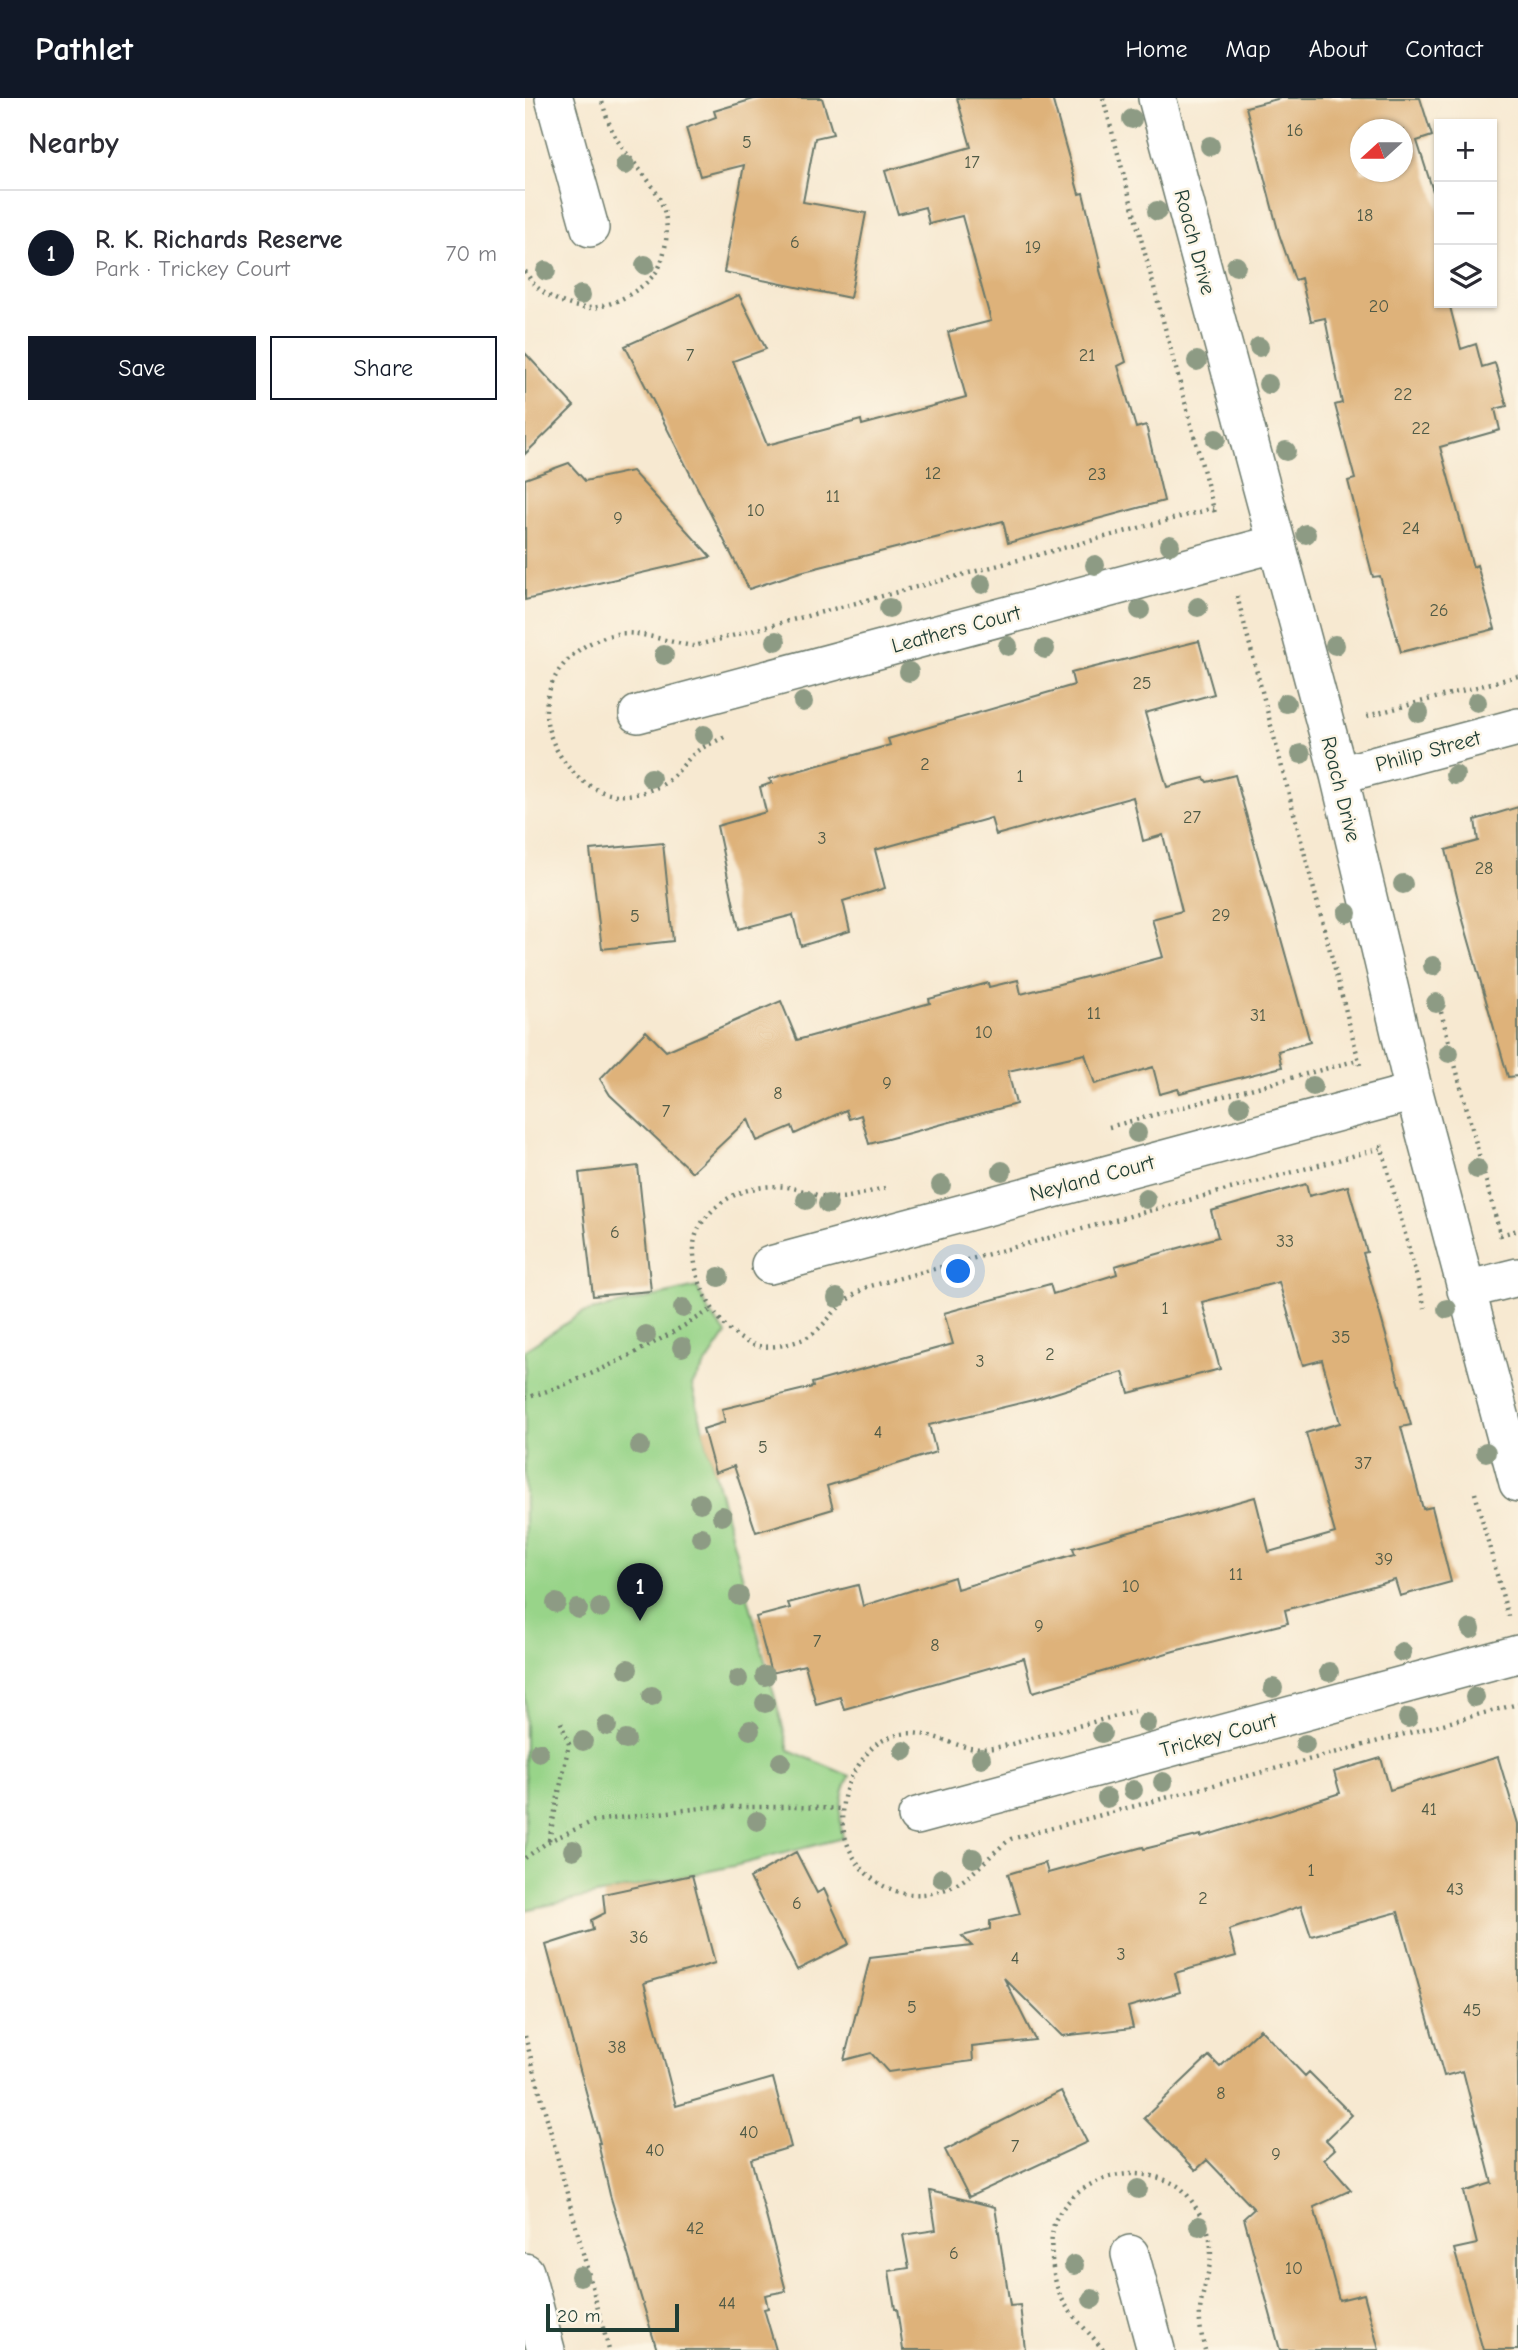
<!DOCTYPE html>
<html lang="en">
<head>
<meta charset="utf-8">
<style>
	:root { --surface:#fff; --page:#f7f7f7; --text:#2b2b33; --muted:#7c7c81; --line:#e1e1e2; --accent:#111827 }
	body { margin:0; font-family:"Comic Neue",sans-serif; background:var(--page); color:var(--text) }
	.controls { position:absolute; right:21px; top:21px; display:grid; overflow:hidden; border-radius:0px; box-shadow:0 2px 5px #0004 }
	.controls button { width:63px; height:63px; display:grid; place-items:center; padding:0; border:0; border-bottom:2px solid var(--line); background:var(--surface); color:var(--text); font:35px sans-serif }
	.compass { position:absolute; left:825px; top:21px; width:63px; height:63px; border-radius:50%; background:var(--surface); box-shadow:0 2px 5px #0004; rotate:249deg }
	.scale { position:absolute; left:21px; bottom:18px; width:133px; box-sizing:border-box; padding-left:7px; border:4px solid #1f3d34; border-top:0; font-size:19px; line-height:24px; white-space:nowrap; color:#1f3d34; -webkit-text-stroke:5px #fcf5e5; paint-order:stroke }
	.you { position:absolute; left:434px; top:1174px; width:24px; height:24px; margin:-18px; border:5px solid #fff; border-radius:50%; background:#1a73e8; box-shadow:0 0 0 10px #1a73e833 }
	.badge { display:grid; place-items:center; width:46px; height:46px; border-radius:50%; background:var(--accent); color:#fff; font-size:23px; font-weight:700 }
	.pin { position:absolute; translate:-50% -58px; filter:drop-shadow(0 2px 4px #0008) }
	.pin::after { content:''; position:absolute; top:37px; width:24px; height:21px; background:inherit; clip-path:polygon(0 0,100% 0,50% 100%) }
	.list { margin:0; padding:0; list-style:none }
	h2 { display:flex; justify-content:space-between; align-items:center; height:91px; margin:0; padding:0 28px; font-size:30px }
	h2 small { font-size:23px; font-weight:400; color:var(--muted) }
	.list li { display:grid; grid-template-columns:46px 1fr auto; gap:21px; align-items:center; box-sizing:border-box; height:126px; padding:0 28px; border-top:2px solid var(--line) }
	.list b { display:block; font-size:26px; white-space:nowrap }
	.list p { margin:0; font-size:23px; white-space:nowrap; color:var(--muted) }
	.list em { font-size:23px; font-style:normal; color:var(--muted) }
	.actions { display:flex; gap:14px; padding:21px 28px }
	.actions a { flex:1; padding:16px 0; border:2px solid var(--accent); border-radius:0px; text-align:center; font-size:24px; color:var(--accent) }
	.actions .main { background:var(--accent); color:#fff }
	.icon { flex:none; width:38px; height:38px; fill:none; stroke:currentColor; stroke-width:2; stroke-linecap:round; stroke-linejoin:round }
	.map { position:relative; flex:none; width:993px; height:2252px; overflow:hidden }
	header { display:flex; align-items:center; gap:42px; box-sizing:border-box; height:98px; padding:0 35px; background:var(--accent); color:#fff }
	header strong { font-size:33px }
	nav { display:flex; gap:38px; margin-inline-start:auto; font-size:24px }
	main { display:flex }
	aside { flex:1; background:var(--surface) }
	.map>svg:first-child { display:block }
	.green { fill:#98d489; stroke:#5c885e; stroke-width:2 }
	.building { fill:#deb27a; fill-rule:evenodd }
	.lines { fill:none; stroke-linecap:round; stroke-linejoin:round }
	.minor-casing { stroke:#6b796b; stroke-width:40 }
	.path { stroke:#6b796b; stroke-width:4.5; stroke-dasharray:2 5; stroke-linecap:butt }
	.minor { stroke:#fff; stroke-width:37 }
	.tree { fill:#8d9b84 }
	.labels { text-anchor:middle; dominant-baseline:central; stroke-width:5; stroke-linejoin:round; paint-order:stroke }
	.number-label { font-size:18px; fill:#4f5a46 }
	.street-label { font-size:21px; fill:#1f3d34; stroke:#fcf5e5 }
</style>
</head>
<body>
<header>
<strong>Pathlet</strong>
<nav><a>Home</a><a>Map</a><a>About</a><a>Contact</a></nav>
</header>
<main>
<aside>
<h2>Nearby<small></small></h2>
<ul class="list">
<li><span class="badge">1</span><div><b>R. K. Richards Reserve</b><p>Park · Trickey Court</p></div><em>70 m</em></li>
</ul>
<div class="actions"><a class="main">Save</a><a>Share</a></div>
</aside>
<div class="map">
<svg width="993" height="2252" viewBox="0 0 993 2252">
	<rect width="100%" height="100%" fill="#fcf5e5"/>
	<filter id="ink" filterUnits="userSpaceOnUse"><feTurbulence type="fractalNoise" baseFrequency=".0143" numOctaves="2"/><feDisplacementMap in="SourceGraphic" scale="14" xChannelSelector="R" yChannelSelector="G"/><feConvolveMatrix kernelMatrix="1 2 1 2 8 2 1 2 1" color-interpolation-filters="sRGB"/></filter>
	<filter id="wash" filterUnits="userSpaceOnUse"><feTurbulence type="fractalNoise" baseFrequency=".00686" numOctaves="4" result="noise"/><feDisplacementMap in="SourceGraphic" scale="28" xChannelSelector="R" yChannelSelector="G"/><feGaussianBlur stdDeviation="1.57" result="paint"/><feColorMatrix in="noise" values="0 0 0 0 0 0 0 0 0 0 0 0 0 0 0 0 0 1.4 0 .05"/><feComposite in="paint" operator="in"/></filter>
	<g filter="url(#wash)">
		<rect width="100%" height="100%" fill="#f7e9d1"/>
		<!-- green -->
		<path class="green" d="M172,1189l12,25 17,22 -34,51 11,44 86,321 61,26c-10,18 -12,42 -7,62l-105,27 -213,45v-560l57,-37z"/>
		<g id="blocks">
			<!-- building -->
			<path class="building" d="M232,0h65l11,36 -18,4 -12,64 63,11 -16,85 -126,-26 20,-107 -44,11 -14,-48 30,-11 -2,-6z
				M432,0h95l27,96 4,-1 18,74h-2l27,95 -8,4 18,62 10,-3 18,76 -156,42 -5,-22 -203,51 -51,17 -124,-243 114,-51 27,54 -33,12 34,84 94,-25 1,5 104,-28 -18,-65 43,-11 -29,-105 -33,8 -4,-17 -27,7 -13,-43 86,-24z
				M756,0h139l12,38 -15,5 22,69v93h10l12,46 15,-5 6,23 13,-4 12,43 -12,3 5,21 -60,17 33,120 4,-2 18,64 -94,23 -21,-76 -7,1 -25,-96 7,-2 -20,-74 7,-2 -17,-85 -14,3 -10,-43 -6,2 -16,-46 -33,-127zM836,32h42v42h-42z
				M0,255l49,53 -49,48z
				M44,365l16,18 47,-10 79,86 -186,43v-121z
				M674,543l15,53 -69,19 22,74 37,-9 3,4 28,-7 75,267 -32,9 4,16 -102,26 -2,-4 -18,5 -7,-27 -58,17 -10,-30 -77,17 8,33 -147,40 -8,-29 -12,4 -3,-9 -51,24 -3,-8 -35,15 -9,-22 -56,53 -82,-77 -10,-16 46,-48 20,20 115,-50 16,39 133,-37 -1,-4 59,-16 1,4 29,-7 3,14 142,-37 -11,-38 30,-8 -19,-76 -20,6 -10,-44 -137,38 -5,-17 -116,32 10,38 -42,13 7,30 -49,15 -8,-31 -54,14 -22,-103 49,-14 -6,-25 12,-4 -3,-4 121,-34 -2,-6 186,-54 -3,-12z
				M993,709v269l-10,1 -45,-157 -17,-70 32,-9 -3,-21z
				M138,745l10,98 -71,8 -12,-99z
				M113,1068l13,125 -58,5 -14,-123z
				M781,1086l3,12 39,-10 19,66 -4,1 48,172 -10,2 22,82 9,-2 19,75 -51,14 -5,-16 -110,30 3,13 -114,28 -141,41 -9,-34 -180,51 -4,-12 -24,7 -11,-39 -34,8 -15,-56 34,-9 -2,-5 70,-18 5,21 91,-29 3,12 118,-35 -2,-6 182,-51 14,55 66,-19 -29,-100 34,-10 -18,-63 -19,5 -24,-83 -77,20 18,67 -91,24 -6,-21 -90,28 -104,25 7,27 -109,34 6,23 -77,23 -22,-66 -19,7 -12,-44 22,-7 -3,-13 91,-22 -1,-4 141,-39 -9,-31 106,-29 3,10 64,-20 -2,-8 103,-29 -7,-26z
				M973,1659l20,67v526h-35l-29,-101 23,-5 -13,-52 28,-9 -29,-112 -19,5 -46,-164 -87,24 -10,-30 -72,24 7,26 -61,17 5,19 -52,15 5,21 -71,8 -58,-58 31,62 -63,7 1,14 -85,11 -17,-19 -27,7 26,-102 102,-12 -10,-10 28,-7v-8l30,-7 -12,-40 37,-11 3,10 95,-26 1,2 57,-14v2l75,-23 64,-21 -6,-21 47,-14 9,32z
				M271,1754l21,41 7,-4 25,55 -52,26 -47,-92z
				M167,1777l23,88 -71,20 32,123 97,-28 18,69 -40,12 35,132 -21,4 3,13 -4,1 12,41h-119l-47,-155 -12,-52h2l-54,-198 47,-15 -2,-10 14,-7 -2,-19z
				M735,1931l45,47 4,-4 43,43 -26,25 9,9 -11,10 27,31 -37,17 25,93 25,-6 15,56h-99l-36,-132 10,-9 -47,-49 -11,10 -52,-52 65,-62 11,11z
				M536,1993l26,51 -118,55 -24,-47z
				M405,2093l65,16 15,99 10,-1 5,45h-122l-6,-41h-2l-6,-38 20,-3 -6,-33 33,-5z"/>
		</g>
	</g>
	<g filter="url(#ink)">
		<use href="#blocks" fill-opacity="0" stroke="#6b796b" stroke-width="2"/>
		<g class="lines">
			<defs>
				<path id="minor" d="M29,0l36,130
					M632,0l182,677 75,317 104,391
					M113,616l637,-170
					M814,677l179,-48
					M245,1167l644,-173
					M941,1192l52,-13
					M392,1718l601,-162
					M605,2156l26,96
					M0,2174l21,78"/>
			</defs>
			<!-- minor casing -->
			<use href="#minor" class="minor-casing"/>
			<!-- path -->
			<path class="path" d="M578,0l113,419
				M0,173c4,6 8,13 13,17 11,10 35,20 49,20 24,0 56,-18 70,-37 5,-7 8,-22 9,-30 6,-48 -28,-67 -50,-103 -7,-13 -11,-26 -15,-40
				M712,498l123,469
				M842,618l151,-40
				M199,639c-9,5 -20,9 -28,15 -10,8 -16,19 -26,27 -11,10 -29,15 -44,16 -42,4 -80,-45 -80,-84 1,-40 33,-70 70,-77 23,-4 54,9 78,12l520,-138
				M916,914l61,229
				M584,1029l249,-67
				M856,1047l44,163
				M360,1090c-15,3 -32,10 -47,10 -14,0 -28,-5 -41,-9 -19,-5 -40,-3 -58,4 -20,8 -45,30 -45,54 -2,35 25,87 60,98 13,4 35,0 47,-5 19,-7 29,-26 44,-38 6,-6 15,-10 22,-15l515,-139
				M975,1137l18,-5
				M0,1300c66,-19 127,-53 186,-88
				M950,1395l33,123
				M610,1613c-30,8 -61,16 -92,24 -23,6 -49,17 -73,13 -28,-6 -52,-23 -82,-10 -15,6 -21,15 -30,28 -45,63 12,153 91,122 23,-9 41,-35 62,-49l507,-135
				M24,1742l20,-96 -9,-24
				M0,1760l24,-17 45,-20 116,-14h87l45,2
				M0,1938l84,314
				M578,2252c-13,-18 -33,-34 -43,-55 -8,-18 -13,-61 -3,-78 24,-42 79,-55 121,-31 9,6 20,24 25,34 16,29 4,53 -2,83 -3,16 0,32 4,47"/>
			<!-- minor -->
			<use href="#minor" class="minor"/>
		</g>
		<!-- trees -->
		<g class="tree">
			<circle cx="607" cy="21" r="10"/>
			<circle cx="685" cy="48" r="10"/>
			<circle cx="100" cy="67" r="10"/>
			<circle cx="632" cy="113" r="10"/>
			<circle cx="120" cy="167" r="10"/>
			<circle cx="711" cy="168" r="10"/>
			<circle cx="21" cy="173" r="10"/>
			<circle cx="56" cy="197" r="10"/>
			<circle cx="734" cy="249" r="10"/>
			<circle cx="672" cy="263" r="10"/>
			<circle cx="743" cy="286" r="10"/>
			<circle cx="691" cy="341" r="10"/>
			<circle cx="761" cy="353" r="10"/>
			<circle cx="781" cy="436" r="10"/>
			<circle cx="645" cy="447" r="10"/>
			<circle cx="570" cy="467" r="10"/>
			<circle cx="457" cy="486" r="10"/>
			<circle cx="673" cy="509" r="10"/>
			<circle cx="364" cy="510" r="10"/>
			<circle cx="615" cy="512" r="10"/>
			<circle cx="251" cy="543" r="10"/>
			<circle cx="810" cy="547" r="10"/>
			<circle cx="483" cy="548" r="10"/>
			<circle cx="520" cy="551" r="10"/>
			<circle cx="139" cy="557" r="10"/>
			<circle cx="384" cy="574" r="10"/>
			<circle cx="278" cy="604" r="10"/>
			<circle cx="952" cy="604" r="10"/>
			<circle cx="761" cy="605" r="10"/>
			<circle cx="894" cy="615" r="10"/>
			<circle cx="179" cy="637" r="10"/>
			<circle cx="776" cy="656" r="10"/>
			<circle cx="930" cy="677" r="10"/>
			<circle cx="126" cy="680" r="10"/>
			<circle cx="878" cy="786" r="10"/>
			<circle cx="822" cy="815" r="10"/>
			<circle cx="908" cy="868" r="10"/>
			<circle cx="911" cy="905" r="10"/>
			<circle cx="924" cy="955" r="10"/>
			<circle cx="788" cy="988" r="10"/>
			<circle cx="715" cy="1008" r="10"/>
			<circle cx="612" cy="1035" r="10"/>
			<circle cx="952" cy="1071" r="10"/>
			<circle cx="477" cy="1073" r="10"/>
			<circle cx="416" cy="1087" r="10"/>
			<circle cx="621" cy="1101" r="10"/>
			<circle cx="281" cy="1102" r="10"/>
			<circle cx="303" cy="1106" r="10"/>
			<circle cx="194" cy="1179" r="10"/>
			<circle cx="312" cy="1200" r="10"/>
			<circle cx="158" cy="1210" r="10"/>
			<circle cx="922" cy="1211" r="10"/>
			<circle cx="121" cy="1237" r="10"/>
			<circle cx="157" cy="1249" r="10"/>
			<circle cx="115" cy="1348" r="10"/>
			<circle cx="961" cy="1354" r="10"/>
			<circle cx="175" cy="1405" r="10"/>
			<circle cx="197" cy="1418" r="10"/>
			<circle cx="176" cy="1439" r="10"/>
			<circle cx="214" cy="1498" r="10"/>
			<circle cx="31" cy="1505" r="10"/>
			<circle cx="75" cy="1510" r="10"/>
			<circle cx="53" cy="1511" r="10"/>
			<circle cx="946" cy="1531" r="10"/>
			<circle cx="877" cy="1554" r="10"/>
			<circle cx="103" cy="1571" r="10"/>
			<circle cx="804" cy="1574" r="10"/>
			<circle cx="240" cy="1578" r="10"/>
			<circle cx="213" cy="1581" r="10"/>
			<circle cx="748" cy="1590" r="10"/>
			<circle cx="127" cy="1598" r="10"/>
			<circle cx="950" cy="1599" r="10"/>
			<circle cx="240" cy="1605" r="10"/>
			<circle cx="883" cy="1620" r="10"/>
			<circle cx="622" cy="1625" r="10"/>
			<circle cx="82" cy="1628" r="10"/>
			<circle cx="225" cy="1632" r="10"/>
			<circle cx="577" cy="1635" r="10"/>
			<circle cx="101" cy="1642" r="10"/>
			<circle cx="58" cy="1643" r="10"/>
			<circle cx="780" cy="1646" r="10"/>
			<circle cx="379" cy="1653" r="10"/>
			<circle cx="14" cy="1654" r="10"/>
			<circle cx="456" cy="1660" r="10"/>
			<circle cx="256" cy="1664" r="10"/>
			<circle cx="638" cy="1684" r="10"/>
			<circle cx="608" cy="1692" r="10"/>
			<circle cx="582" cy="1700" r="10"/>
			<circle cx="232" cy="1723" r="10"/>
			<circle cx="48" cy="1752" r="10"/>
			<circle cx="448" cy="1760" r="10"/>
			<circle cx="417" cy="1780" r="10"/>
			<circle cx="613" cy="2091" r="10"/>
			<circle cx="674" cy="2128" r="10"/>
			<circle cx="549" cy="2167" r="10"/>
			<circle cx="55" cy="2178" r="10"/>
			<circle cx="567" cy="2201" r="10"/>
		</g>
	</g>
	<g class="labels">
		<!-- number labels -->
		<g class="number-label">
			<text x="770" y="32">16</text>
			<text x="222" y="44">5</text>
			<text x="447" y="64">17</text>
			<text x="840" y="117">18</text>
			<text x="270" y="144">6</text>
			<text x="508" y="149">19</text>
			<text x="854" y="208">20</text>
			<text x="165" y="257">7</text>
			<text x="562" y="257">21</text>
			<text x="878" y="296">22</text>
			<text x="896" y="330">22</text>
			<text x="408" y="375">12</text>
			<text x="572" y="376">23</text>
			<text x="308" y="398">11</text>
			<text x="231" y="412">10</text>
			<text x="93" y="420">9</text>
			<text x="886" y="430">24</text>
			<text x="914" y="512">26</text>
			<text x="617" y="585">25</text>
			<text x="400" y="666">2</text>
			<text x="495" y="678">1</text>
			<text x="667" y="719">27</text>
			<text x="297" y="740">3</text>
			<text x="959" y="770">28</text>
			<text x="696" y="817">29</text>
			<text x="110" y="818">5</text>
			<text x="569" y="915">11</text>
			<text x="733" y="917">31</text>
			<text x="459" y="934">10</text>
			<text x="362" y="985">9</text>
			<text x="253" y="995">8</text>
			<text x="141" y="1013">7</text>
			<text x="90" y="1134">6</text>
			<text x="760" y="1143">33</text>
			<text x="640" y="1210">1</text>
			<text x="816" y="1239">35</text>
			<text x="525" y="1256">2</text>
			<text x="455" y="1263">3</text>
			<text x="353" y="1334">4</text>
			<text x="238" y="1349">5</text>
			<text x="838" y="1365">37</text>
			<text x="859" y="1461">39</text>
			<text x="711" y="1476">11</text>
			<text x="606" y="1488">10</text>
			<text x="514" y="1528">9</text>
			<text x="292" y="1543">7</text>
			<text x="410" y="1547">8</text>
			<text x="904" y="1711">41</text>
			<text x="786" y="1772">1</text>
			<text x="930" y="1791">43</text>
			<text x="678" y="1800">2</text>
			<text x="272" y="1805">6</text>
			<text x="114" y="1839">36</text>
			<text x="596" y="1856">3</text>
			<text x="490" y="1860">4</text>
			<text x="387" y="1909">5</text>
			<text x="947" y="1912">45</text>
			<text x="92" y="1949">38</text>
			<text x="696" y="1995">8</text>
			<text x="224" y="2034">40</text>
			<text x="490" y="2048">7</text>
			<text x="130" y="2052">40</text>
			<text x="751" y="2056">9</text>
			<text x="170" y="2130">42</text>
			<text x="429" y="2155">6</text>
			<text x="769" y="2170">10</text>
			<text x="202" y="2205">44</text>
		</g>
		<!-- street labels -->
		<g class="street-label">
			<text transform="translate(670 144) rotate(75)">Roach Drive</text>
			<text transform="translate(431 531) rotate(-15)">Leathers Court</text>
			<text transform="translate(903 653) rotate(-15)">Philip Street</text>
			<text transform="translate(816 691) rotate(76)">Roach Drive</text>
			<text transform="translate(567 1080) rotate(-15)">Neyland Court</text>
			<text transform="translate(693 1637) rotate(-15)">Trickey Court</text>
		</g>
	</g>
</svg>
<div class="controls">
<button>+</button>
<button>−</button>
<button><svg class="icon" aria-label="layers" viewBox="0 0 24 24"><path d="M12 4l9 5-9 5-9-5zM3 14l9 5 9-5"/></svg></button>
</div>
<svg class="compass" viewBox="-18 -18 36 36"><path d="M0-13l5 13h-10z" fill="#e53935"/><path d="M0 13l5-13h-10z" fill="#7c7c81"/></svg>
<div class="scale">20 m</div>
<div class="you"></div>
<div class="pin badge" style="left:115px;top:1523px">1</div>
</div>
</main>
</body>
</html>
